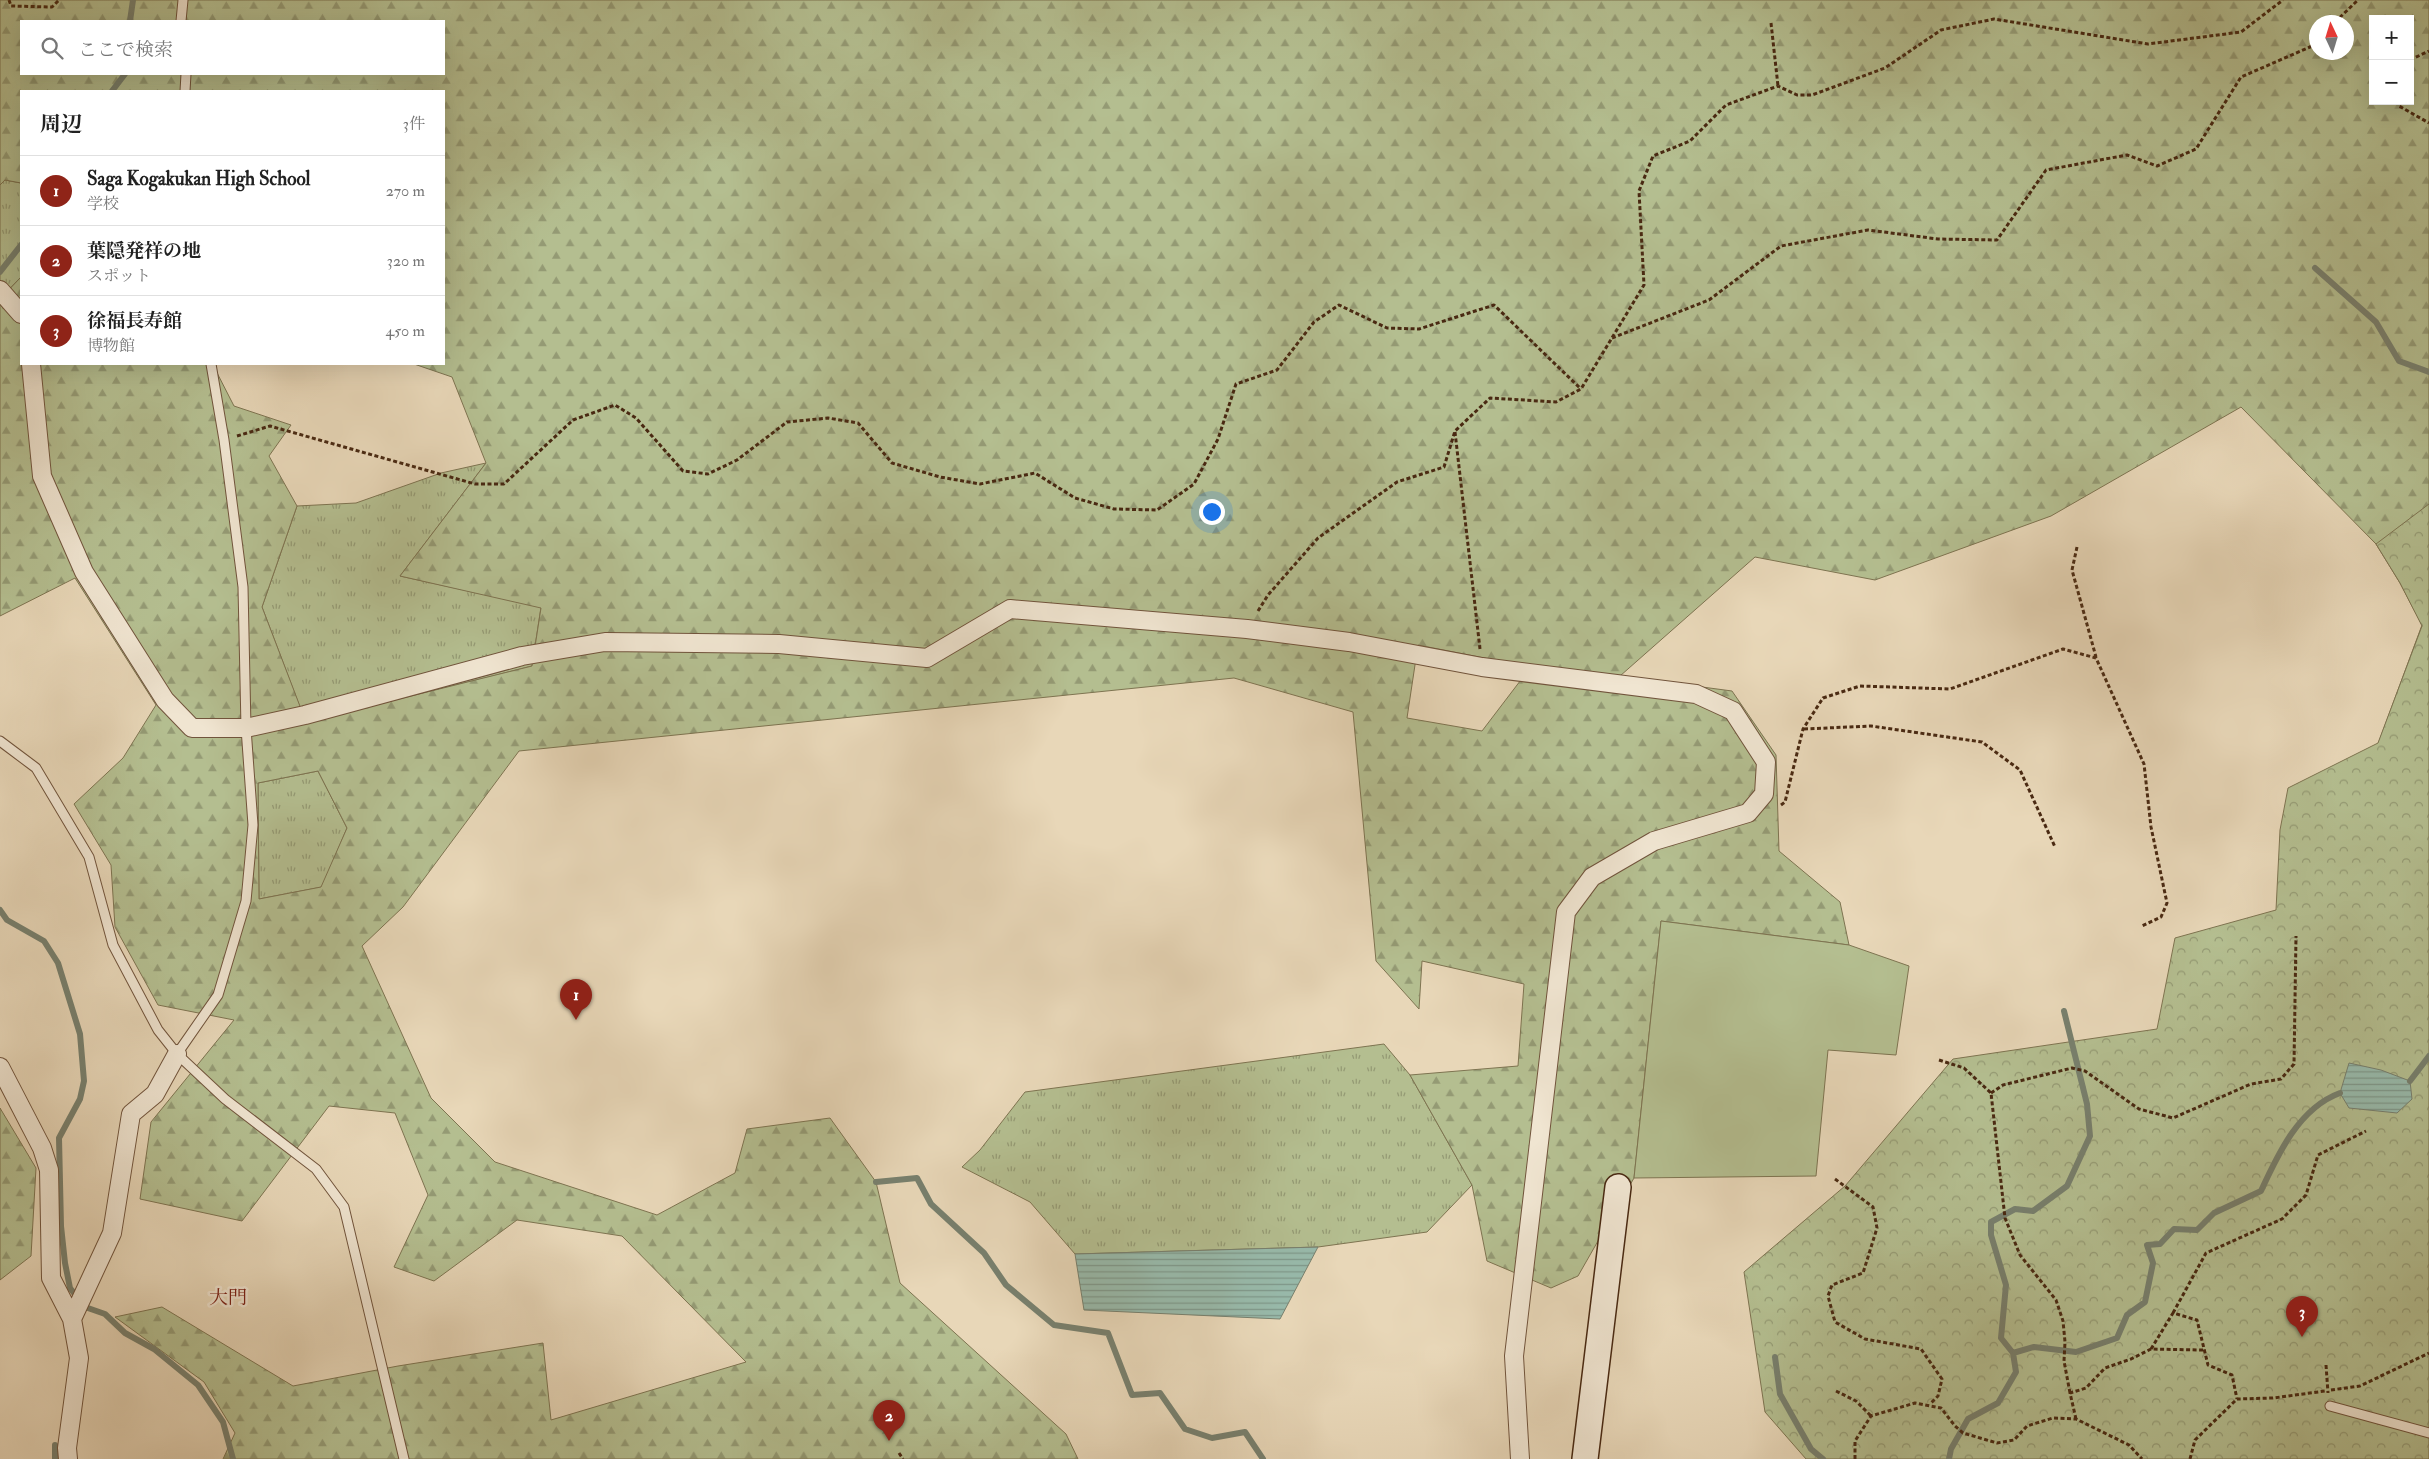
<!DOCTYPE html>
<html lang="ja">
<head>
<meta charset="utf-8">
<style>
	:root { --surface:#fff; --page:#f6f6f6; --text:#222; --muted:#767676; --line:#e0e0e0; --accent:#8f2418 }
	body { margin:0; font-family:"IM FELL Double Pica","Noto Serif JP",serif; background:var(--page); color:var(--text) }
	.controls { position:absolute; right:15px; top:15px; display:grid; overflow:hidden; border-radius:0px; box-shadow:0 5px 20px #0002 }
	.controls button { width:45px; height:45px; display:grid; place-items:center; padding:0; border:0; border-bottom:1px solid var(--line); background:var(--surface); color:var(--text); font:25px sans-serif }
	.compass { position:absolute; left:2309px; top:15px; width:45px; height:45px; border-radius:50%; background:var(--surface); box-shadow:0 5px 20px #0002; rotate:356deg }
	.you { position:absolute; left:1211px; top:511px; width:18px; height:18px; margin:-12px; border:4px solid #fff; border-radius:50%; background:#1a73e8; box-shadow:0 0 0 8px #1a73e833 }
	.badge { display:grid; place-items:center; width:32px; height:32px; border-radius:50%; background:var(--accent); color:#fff; font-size:16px; font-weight:700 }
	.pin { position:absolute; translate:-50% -41px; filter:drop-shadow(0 1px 2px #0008) }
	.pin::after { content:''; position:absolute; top:26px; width:18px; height:15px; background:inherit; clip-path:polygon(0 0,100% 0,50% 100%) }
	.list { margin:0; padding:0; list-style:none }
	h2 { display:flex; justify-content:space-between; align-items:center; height:65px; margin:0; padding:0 20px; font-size:21px }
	h2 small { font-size:16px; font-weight:400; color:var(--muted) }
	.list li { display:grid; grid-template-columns:32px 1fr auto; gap:15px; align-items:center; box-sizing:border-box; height:70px; padding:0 20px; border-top:1px solid var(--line) }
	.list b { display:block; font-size:19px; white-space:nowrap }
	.list p { margin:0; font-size:16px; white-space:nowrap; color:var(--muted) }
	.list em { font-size:16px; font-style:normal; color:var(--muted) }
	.icon { flex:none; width:28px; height:28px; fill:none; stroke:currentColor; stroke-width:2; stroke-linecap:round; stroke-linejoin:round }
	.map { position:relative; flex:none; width:2429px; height:1459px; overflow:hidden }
	.search { position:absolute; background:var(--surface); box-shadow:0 5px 20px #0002; left:20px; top:20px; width:425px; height:55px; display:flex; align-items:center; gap:12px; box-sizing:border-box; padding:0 18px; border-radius:0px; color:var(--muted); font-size:19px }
	.panel { position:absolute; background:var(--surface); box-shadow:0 5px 20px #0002; left:20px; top:90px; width:425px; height:275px; border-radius:0px }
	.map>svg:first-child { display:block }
	.grass { fill:url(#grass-tufts); stroke:#7e7451 }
	.forest { fill:url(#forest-firs); stroke:#7e7451; fill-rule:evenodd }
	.park { fill:url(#park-crowns); stroke:#7e7451 }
	.garden { fill:#b4be90; stroke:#7e7451 }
	.water { fill:url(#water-rules); stroke:#78806e }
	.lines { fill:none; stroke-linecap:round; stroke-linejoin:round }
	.stream { stroke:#78806e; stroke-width:6 }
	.lane-casing { stroke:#71543c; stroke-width:11 }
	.street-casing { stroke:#71543c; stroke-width:20 }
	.secondary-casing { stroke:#492912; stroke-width:28 }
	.path { stroke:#492912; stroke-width:3; stroke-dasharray:4 2.5; stroke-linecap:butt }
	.lane { stroke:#f0e5d1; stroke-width:9 }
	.street { stroke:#f0e5d1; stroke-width:18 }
	.secondary { stroke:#f0e5d1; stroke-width:25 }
	.labels { text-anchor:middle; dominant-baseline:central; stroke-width:5; stroke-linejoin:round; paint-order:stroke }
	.neighbourhood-label { font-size:19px; fill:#7a1f14; stroke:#f0e5d1 }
</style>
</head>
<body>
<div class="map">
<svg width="2429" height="1459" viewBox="0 0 2429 1459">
	<defs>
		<pattern id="grass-tufts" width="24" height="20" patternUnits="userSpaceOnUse" patternTransform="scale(1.25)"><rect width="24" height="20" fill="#b4be90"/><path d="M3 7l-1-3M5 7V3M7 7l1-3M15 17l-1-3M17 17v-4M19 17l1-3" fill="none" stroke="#949a74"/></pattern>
		<pattern id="forest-firs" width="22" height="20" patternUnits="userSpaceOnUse" patternTransform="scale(1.25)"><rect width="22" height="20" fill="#b4be90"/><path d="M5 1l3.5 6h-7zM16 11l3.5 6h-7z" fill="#949a74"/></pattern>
		<pattern id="park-crowns" width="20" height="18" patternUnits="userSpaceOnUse" patternTransform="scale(1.25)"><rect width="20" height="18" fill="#b4be90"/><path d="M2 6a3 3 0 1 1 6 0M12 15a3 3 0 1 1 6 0" fill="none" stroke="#949a74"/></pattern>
		<pattern id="water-rules" width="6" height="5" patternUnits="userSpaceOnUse" patternTransform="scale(1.25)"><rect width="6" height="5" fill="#98baab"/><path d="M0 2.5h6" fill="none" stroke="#7e978a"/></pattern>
	</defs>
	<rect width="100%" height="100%" fill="#e8d7b8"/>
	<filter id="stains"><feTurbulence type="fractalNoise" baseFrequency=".004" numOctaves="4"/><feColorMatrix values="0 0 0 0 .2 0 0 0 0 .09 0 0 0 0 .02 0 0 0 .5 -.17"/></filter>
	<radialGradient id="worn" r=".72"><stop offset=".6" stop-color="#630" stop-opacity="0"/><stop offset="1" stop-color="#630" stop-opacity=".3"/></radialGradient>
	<!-- grass -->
	<path class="grass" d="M5,180l16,3v94l-19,20 -2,-1v-111z
		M486,463l-86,113 141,31 -9,59 -226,57 -44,-116 35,-101 59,-3 85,-30z
		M318,771l29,57 -25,59 -63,12 -1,-116z
		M1384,1044l26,31 62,110 -45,47 -109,15 -243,7 -45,-52 -68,-35 18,-17 45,-58z"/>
	<!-- forest -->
	<path class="forest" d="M0,0h2429v865l-51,-121 44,-119 -22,-42 -24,-39 -135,-137 -190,109 -176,64 -120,-23 -135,119 112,15 44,64 3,96 61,51 9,43 -188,-24 -27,257 -56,98 -27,12 -64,-27 -15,-76 -62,-110 108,-9 6,-82 -102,-23 -3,48 -43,-48 -23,-249 -119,-34 -715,73 -116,156 -41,39 69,152 64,64 162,53 78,-42 12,-44 83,-11 46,64 24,101 166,151 12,25h-855l12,-26 -31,-51 -89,-65 47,-10 131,79 105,-20 145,-23 8,77 195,-58 -124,-126 -105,-16 -83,61 -40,-14 34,-72 -33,-82 -66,-7 -87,115 -102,-22 11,-77 83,-102 -76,-15 -43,-78 -4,-62 -37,-61 49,-46 33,-53 -81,-127 -75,38v-317l21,-22v87h194l-2,1 21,41 57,19 -22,31 28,50 -35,101 44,115 226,-56 9,-58 -141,-32 86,-113 -34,-86 -38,-13h30v-273h-423v92l-16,-3 -5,5zM2373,19h37v82h-37zM21,21h423v53h-423zM2316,22h30v30h-30zM1418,645l112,22v1l-48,63 -75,-13zM318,771l29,57 -26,59 -62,12 -1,-116z
		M0,1108l36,60 -5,88 -31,24z"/>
	<!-- park -->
	<path class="park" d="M2429,504v955h-623l-41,-47 -21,-140 101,-86 108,-127 204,-30 18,-91 101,-28 4,-80 8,-42 90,-45 44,-117 -22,-43 -24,-39z"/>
	<!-- garden -->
	<path class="garden" d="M1661,921l188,24 60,21 -13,89 -68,-5 -12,126 -182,2z"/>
	<!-- water -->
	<path class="water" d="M2349,1063l32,7 29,11 2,18 -15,14 -48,-5 -9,-15z
		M1318,1247l-38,72 -196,-9 -9,-56z"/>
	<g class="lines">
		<!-- stream -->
		<path class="stream" d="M130,21l3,-21
			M112,91l13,-17
			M2315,268l61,54 23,39 30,11
			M0,272l21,-27
			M0,910l7,10 37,21 14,22 22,71 4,47 -4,18 -21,39 2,88 4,37 5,25 15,19 20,7 20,19 29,16 44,36 25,37 10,37
			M2410,1081l19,-25
			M876,1182l41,-4 14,26 53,49 22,32 48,40 54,8 24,62 28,-2 25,36 27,9 33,-6 18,27
			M2013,1353l21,-6 42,5 41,-14 10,-23 18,-13 8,-39 -6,-18 13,-1 14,-15 23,1 17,-17 47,-22c17,-37 38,-83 79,-98
			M1775,1357l5,37 31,55 12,10
			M55,1459v-14
			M1949,1459l2,-10 17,-30 30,-16 18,-31 -3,-19 -12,-15 5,-53 -15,-50v-13l24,-13 18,2 34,-25 23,-50 -3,-32 -23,-93"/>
		<defs>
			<path id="lane" d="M181,21l2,-21
				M185,91l1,-17
				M0,741l36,27 53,89 24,88 45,85 19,24 48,45 91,70 28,38 60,252
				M177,1054l41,-59 28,-94 7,-76 -7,-97 -3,-141 -19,-147 -13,-76
				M2330,1406l99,27"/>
			<path id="street" d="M0,290l21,24
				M31,364l11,112 42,96 81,128 27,28h54l59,-13 217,-59 83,-14 174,2 148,14 83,-49 237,20 102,13 133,25 214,27 37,17 33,51 -2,32 -16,19 -94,28 -62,36 -26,35 -52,444 6,103
				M0,1067l42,81 7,22 2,108 21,41 7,39 -12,90 1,11
				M72,1319l40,-86 19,-119 24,-20 22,-40"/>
			<path id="secondary" d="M1585,1459l33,-272"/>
		</defs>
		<!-- lane casing -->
		<use href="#lane" class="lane-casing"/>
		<!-- street casing -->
		<use href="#street" class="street-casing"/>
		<!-- secondary casing -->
		<use href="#secondary" class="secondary-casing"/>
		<!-- path -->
		<path class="path" d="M9,0l2,6 41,1 7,-7
			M2335,22l23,-22
			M1771,23l7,63
			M2410,60l19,-9
			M2396,101l3,5 30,17
			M1612,338l97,-38 72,-54 87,-16 70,9 59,1 49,-70 81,-15 30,11 39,-17 45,-72 69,-30 6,-7
			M1455,432l25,217
			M237,436l33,-10 205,58h29l69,-64 42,-15 21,13 47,53 25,3 29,-14 50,-38 41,-4 30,5 34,40 48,14 40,7 55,-11 40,25 39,11 43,1 37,-26 24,-45 18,-55 41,-14 37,-48 25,-17 48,23 32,1 75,-24 87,84
			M2077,547l-5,23 24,87
			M1258,611l10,-16 50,-57 79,-56 47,-15 11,-36 35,-33 66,4 25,-13 63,-104 -5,-94 14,-35 37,-15 36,-36 52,-19 19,9h15l73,-27 56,-38 53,-11 154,25 93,-12 42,-32
			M1804,729l67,-3 111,16 38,28 35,77
			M1781,805l4,-3 18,-73 20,-31 37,-12 90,3 113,-40 33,9 48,106 7,63 16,76 -6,14 -19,9
			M1939,1060l25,8 27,25 14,125 15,37 36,45 7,21 2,21 -1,19 6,32
			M1991,1093l12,-8 69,-17 13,3 54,38 34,9 78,-34 30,-5 13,-15 2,-128
			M1835,1179l38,28 4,21 -14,45 -31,12 -4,11 7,26 30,17 56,10 21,30 -4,17 -8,8
			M2173,1313l33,-60 76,-34 24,-24 12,-40 48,-24
			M2151,1349l22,-36 24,7 11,45 24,10 5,24
			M2326,1365l2,28
			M2331,1390l29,-4 69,-33
			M1836,1391l20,10 15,15
			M2076,1419l-6,-26 16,-5 19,-20 26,-9 20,-10 52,1
			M899,1453l4,6
			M1855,1459v-18l16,-25 44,-13 26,5 14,18 8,7 34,10 17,-3 13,-14 26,-8 23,1 53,26 13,14
			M2190,1459l5,-19 42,-41 36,-1 52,-7"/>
		<!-- lane -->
		<use href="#lane" class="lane"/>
		<!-- street -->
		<use href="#street" class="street"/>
		<!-- secondary -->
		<use href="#secondary" class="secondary"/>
	</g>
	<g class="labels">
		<!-- neighbourhood labels -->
		<g class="neighbourhood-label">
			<text x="228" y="1298">大門</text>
		</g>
	</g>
	<rect width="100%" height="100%" filter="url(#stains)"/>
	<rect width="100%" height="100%" fill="url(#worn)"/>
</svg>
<div class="controls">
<button>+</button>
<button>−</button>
</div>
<svg class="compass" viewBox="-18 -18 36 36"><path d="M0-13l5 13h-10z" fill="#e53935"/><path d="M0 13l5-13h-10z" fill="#767676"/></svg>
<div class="you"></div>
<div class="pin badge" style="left:576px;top:1020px">1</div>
<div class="pin badge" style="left:889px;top:1441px">2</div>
<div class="pin badge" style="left:2302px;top:1337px">3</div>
<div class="search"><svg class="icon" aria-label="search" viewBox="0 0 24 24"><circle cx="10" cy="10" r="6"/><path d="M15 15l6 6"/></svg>ここで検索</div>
<section class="panel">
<h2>周辺<small>3件</small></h2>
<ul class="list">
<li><span class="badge">1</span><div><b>Saga Kogakukan High School</b><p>学校</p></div><em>270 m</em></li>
<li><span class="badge">2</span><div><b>葉隠発祥の地</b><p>スポット</p></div><em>320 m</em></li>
<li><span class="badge">3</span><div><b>徐福長寿館</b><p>博物館</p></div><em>450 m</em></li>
</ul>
</section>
</div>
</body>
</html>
